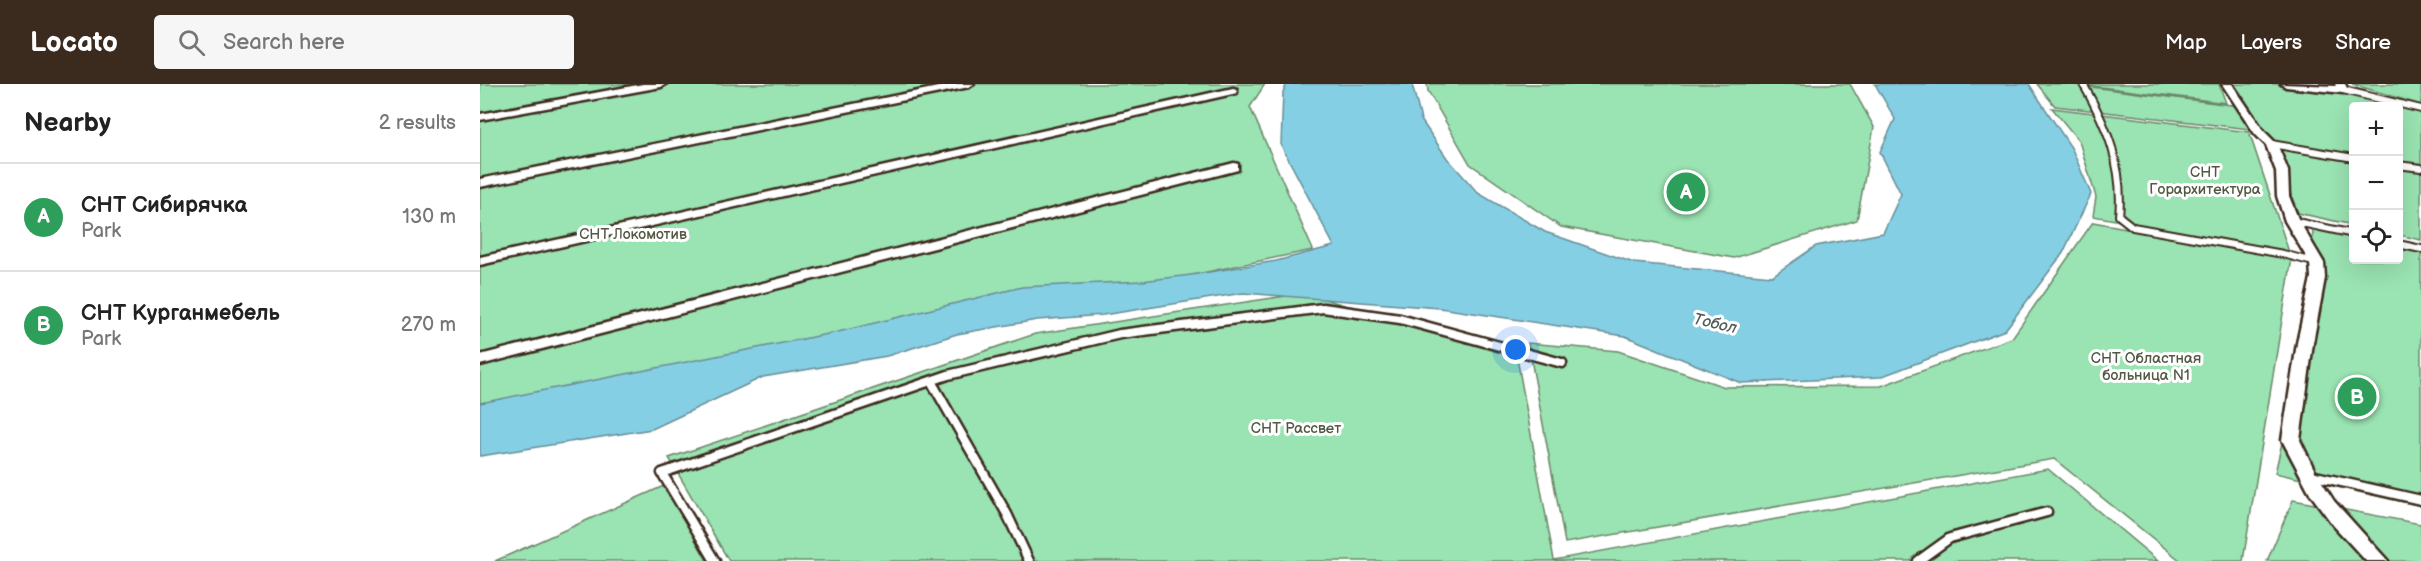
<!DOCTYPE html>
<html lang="en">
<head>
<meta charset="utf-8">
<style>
	:root { --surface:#fff; --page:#f6f6f6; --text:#222; --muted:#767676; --line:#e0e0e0; --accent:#3b2a1e }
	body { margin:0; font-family:"Balsamiq Sans",sans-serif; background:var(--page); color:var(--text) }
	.controls { position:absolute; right:18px; top:18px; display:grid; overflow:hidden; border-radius:6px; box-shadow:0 6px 24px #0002 }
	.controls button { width:54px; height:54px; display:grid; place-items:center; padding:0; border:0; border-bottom:2px solid var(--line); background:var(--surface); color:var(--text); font:30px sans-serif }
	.you { position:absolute; left:1036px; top:266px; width:21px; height:21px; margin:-15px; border:4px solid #fff; border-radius:50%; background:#1a73e8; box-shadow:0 0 0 9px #1a73e833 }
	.badge { display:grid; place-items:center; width:39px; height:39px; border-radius:50%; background:var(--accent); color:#fff; font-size:20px; font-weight:700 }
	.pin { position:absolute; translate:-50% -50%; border:3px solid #fff; box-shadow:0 2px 6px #0006 }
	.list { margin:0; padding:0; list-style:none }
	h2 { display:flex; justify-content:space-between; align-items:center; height:78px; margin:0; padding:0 24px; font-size:26px }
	h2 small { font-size:20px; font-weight:400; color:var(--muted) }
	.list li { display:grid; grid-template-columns:39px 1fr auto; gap:18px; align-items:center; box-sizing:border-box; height:108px; padding:0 24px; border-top:2px solid var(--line) }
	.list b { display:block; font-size:22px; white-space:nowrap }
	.list p { margin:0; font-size:20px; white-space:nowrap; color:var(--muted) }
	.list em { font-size:20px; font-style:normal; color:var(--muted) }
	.icon { flex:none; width:33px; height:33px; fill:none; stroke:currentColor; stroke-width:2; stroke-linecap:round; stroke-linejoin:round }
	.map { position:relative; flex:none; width:1941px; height:477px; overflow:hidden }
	header { display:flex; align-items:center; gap:36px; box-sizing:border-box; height:84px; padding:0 30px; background:var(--accent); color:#fff }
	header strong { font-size:28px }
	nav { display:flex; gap:33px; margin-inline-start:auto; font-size:21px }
	.search { width:420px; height:54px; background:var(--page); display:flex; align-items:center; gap:15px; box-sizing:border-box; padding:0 21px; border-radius:6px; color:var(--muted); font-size:22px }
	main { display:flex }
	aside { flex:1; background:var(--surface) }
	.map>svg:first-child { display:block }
	.green { fill:#9ae3b2; stroke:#6a8668; stroke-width:1.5 }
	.water { fill:#85cfe5; stroke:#678d95; stroke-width:1.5 }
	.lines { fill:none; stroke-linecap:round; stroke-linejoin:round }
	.service-far1-casing { stroke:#3b2a1e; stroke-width:10 }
	.service-casing { stroke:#3b2a1e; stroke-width:13 }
	.minor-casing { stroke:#3b2a1e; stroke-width:5 }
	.service-far1 { stroke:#fff; stroke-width:6 }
	.service { stroke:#fff; stroke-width:8 }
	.minor { fill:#fff; fill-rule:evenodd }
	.labels { text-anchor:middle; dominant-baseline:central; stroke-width:6; stroke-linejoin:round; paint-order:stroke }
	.park-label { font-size:15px; fill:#535843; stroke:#fff }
	.water-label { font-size:16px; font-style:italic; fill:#515c5a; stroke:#fff }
</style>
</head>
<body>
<header>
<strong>Locato</strong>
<div class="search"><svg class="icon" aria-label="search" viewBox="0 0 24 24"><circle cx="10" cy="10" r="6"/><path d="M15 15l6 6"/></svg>Search here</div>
<nav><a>Map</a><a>Layers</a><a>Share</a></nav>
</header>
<main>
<aside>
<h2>Nearby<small>2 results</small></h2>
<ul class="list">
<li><span class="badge" style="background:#2e9e5b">A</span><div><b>СНТ Сибирячка</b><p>Park</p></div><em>130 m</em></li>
<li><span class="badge" style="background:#2e9e5b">B</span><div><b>СНТ Курганмебель</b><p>Park</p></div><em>270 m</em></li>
</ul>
</aside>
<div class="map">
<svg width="1941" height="477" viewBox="0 0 1941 477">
	<rect width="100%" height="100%" fill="#fff"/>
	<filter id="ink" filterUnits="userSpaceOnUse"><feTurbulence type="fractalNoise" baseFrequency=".0167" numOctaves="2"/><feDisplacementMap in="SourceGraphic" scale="12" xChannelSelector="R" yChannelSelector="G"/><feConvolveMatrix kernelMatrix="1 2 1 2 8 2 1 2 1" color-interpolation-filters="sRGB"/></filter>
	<g filter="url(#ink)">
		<!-- green -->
		<path class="green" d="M0,0h785l-15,23 63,143 -609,126 -224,27z
			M947,0h423l24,43 -17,93 -123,38 -173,-31 -91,-63 -42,-73z
			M1557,0h31l179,23 -15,-23h109l80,22v134l-22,-5 -1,-129h-44l-1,119 -55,-12 -32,-82 -211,-25z
			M1597,0h142l7,19z
			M1872,0h69v21z
			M1572,24l197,24 40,120 -196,-36 3,-19 -17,-56z
			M1613,138l199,36 -49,303h-62l-127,-102 -489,84 -37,-200 90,8 107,36 156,-1 131,-48z
			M1833,143l40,9 1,24h44l1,-14 22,5v255l-146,-33 35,-152z
			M825,209l212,65 37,202 494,-91 110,92h-1429l-60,-103 366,-124z
			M186,401l41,76h-212z
			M1813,416l128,24v37h-154z"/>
		<!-- water -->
		<path class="water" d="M807,0h125l9,36 26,38 31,35 67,39 89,31 138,13 44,-30 67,-13 18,-39 -21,-42 15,-33 -20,-35h154l43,65 19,45 -28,59 -58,77 -125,47 -139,6 -116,-47 -185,-28 -197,-15 -140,22 -66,5 -80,14 -70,22 -124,21 -111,52 -172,27v-53l358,-71 184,-45 120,-6 49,-6 85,-14 58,-15 -53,-101 2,-53z"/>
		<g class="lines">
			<defs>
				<path id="service-far1" d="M1603,0c24,42 41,83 36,132l14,11 150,27 34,9
					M1863,6l78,19
					M1791,60l83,14
					M1918,81l23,3
					M1812,137l62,13
					M1918,160l23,5"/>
				<path id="service" d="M451,297l76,133 22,47
					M1831,391l110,25
					M235,477l-53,-88 286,-98 172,-41 203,-26 77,11 162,44
					M1438,477l32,-23 97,-26"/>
				<path id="minor" d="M163,0h23l-5,3 -181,33v-6z
					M473,0h21l-5,3 -489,100v-8z
					M1742,0h10l31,46 14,14 11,27 1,25 10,25 25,42 1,15 -12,65 -13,97 15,31 19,30 54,60h-22l-33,-36 -22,-30 -29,-55 15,-97 14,-65 -1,-15 -25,-42 -8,-25 -1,-25 -10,-26 -11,-11z
					M1801,0l55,2 -1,-2h10l3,6 -5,3 -57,-6z
					M753,4l4,1v4l-757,172v-8z
					M754,79l4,1v6l-758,195v-10z"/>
			</defs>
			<!-- service-far1 casing -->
			<use href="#service-far1" class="service-far1-casing"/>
			<!-- service casing -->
			<use href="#service" class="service-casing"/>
			<!-- minor casing -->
			<use href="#minor" class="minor-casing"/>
			<!-- service-far1 -->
			<use href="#service-far1" class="service-far1"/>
			<!-- service -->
			<use href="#service" class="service"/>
			<!-- minor -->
			<use href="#minor" class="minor"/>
		</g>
	</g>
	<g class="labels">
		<!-- park labels -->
		<g class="park-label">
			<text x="1725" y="88">СНТ<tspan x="1725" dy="17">Горархитектура</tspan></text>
			<text x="153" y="150">СНТ Локомотив</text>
			<text x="1666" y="274">СНТ Областная<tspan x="1666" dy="17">больница N1</tspan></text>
			<text x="816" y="344">СНТ Рассвет</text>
		</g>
		<!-- water labels -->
		<g class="water-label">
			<text transform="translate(1235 240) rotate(13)">Тобол</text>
		</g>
	</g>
</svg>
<div class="controls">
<button>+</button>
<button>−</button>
<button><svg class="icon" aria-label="locate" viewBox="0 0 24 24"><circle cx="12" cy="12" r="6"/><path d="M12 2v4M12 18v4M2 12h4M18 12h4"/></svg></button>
</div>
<div class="you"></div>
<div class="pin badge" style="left:1206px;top:108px;background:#2e9e5b">A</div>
<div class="pin badge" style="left:1877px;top:313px;background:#2e9e5b">B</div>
</div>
</main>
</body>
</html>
